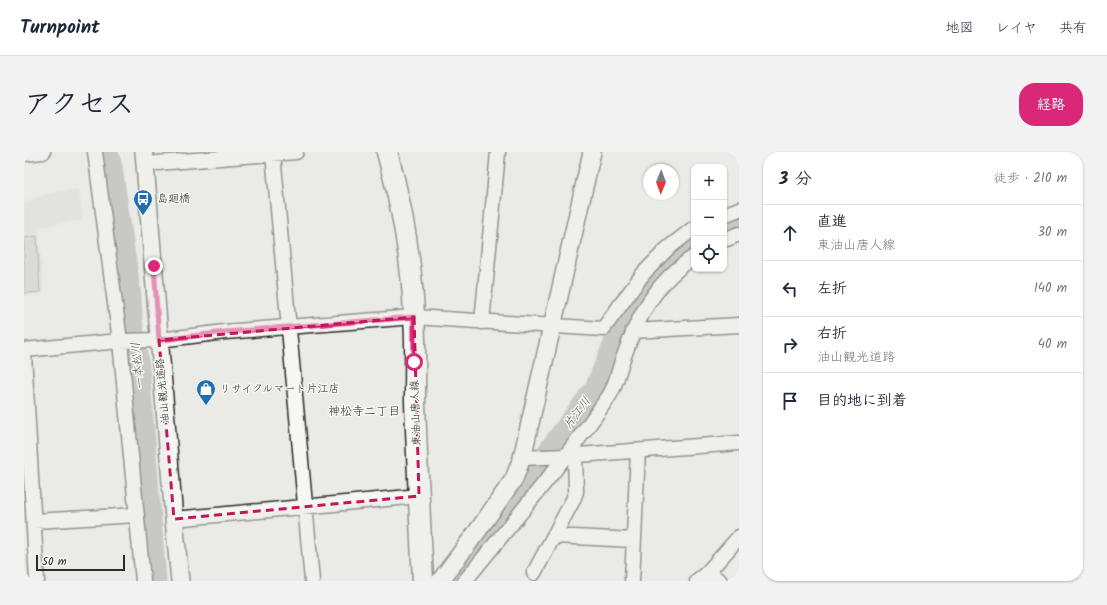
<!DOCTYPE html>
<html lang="ja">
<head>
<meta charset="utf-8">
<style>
	:root { --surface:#fff; --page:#f2f2f3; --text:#1f2937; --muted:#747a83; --line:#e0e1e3; --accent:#db2777 }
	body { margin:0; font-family:Kalam,"Klee One",sans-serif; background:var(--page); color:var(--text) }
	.controls { position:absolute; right:12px; top:12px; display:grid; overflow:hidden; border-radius:8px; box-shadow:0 1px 3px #0004 }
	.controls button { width:36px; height:36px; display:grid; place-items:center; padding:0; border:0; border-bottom:1px solid var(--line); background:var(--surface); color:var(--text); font:20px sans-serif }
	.compass { position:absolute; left:619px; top:12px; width:36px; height:36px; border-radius:50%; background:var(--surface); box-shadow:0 1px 3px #0004; rotate:181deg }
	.scale { position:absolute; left:12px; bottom:10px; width:89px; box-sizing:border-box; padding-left:4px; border:2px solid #2b2b2b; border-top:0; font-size:11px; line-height:14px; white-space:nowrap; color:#2b2b2b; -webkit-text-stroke:3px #f6f6f2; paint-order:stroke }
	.stop { position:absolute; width:12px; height:12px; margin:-9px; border:3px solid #db2777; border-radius:50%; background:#fff }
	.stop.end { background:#db2777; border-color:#fff; box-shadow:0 1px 4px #0008 }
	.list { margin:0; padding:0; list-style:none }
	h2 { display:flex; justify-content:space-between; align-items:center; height:52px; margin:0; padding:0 16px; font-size:17px }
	h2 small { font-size:13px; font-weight:400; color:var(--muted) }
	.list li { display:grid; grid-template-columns:26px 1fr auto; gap:12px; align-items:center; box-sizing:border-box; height:56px; padding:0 16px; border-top:1px solid var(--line) }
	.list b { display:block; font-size:15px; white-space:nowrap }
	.list p { margin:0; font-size:13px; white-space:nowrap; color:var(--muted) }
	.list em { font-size:13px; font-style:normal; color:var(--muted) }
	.icon { flex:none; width:22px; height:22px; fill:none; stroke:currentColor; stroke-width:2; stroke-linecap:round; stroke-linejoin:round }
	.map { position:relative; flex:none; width:715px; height:429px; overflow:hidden; border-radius:16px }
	header { display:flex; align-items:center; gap:24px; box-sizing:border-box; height:56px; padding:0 20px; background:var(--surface); border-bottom:1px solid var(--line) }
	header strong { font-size:19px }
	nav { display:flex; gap:22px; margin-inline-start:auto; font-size:14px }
	.intro { display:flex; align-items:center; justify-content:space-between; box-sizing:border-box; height:96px; padding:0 24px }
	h1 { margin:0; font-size:28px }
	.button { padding:10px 18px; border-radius:16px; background:var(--accent); color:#fff; font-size:14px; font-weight:700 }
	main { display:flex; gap:24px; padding:0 24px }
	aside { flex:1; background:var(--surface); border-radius:16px; box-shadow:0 1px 3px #0004 }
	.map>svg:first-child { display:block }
	.built { fill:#dadad6 }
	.green { fill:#cacac7; stroke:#7a7a79 }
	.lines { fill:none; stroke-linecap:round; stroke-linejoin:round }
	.river { stroke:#a1a19e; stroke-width:21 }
	.minor-casing { stroke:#2b2b2b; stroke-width:17 }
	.tertiary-casing { stroke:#2b2b2b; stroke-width:20 }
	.secondary-casing { stroke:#2b2b2b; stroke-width:23 }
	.minor { stroke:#f6f6f2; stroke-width:14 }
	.tertiary { stroke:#f6f6f2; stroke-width:17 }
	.secondary { stroke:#f6f6f2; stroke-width:20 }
	.route { stroke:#db2777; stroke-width:5 }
	.marked { fill:none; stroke:#c2185b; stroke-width:3; stroke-dasharray:8 5; stroke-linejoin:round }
	.labels { text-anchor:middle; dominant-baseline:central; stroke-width:3; stroke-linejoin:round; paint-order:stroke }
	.poi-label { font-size:11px; fill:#2b2b2b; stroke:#f6f6f2; text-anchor:start }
	.street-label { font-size:11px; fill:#2b2b2b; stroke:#f6f6f2 }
	.water-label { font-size:12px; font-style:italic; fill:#545453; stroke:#f6f6f2 }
	.neighbourhood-label { font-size:12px; fill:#2b2b2b; stroke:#f6f6f2 }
</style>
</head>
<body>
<header>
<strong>Turnpoint</strong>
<nav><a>地図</a><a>レイヤ</a><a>共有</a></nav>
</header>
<div class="intro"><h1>アクセス</h1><a class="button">経路</a></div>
<main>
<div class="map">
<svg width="715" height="429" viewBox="0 0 715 429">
	<rect width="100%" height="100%" fill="#eaeae6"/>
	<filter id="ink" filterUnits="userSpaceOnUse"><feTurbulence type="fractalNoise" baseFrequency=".025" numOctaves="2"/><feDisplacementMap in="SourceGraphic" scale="8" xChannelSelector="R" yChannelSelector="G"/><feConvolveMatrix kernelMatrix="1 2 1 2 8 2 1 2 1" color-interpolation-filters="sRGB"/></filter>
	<g filter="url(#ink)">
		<!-- built -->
		<path class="built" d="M55,37l4,31 -45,7 4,41 1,26 -19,2v-94l26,-9z"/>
		<!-- green -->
		<path class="green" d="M13,84l3,56 -16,1v-55z"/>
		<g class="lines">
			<!-- river -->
			<path class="river" d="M84,0l4,15 19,130 1,23 7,47 17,214
				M700,75l15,-6
				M427,429l144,-193 27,-64 18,-30 44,-45 10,-6"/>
			<defs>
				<path id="minor" d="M71,0l25,189 23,240
					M0,2l19,-2
					M249,2l39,427
					M121,12l151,-12
					M700,63l15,-6
					M700,88l15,-6
					M458,170l16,-170
					M609,179l106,-6
					M0,198l96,-9 39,-1 66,-8 189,-15 189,12 40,-55 24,-25 27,-21
					M0,202l13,227
					M498,306l43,-2 174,-13
					M150,367l245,-23
					M10,369l103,-6
					M530,384l80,4
					M510,421l39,-73 3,-8 -1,-37
					M683,421l13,8
					M441,429c49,-61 100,-120 144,-185 7,-10 10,-28 15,-40 14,-40 32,-75 70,-99
					M608,429l6,-130
					M673,429l10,-8 32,-36"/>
				<path id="tertiary" d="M120,0l30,367 6,62
					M416,429l39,-52 35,-50 8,-21 70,-306"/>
				<path id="secondary" d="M363,0c15,54 25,109 27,165 2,28 1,56 1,85 2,60 5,119 8,179"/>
			</defs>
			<!-- minor casing -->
			<use href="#minor" class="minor-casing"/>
			<!-- tertiary casing -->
			<use href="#tertiary" class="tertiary-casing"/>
			<!-- secondary casing -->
			<use href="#secondary" class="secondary-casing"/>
			<!-- minor -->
			<use href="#minor" class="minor"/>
			<!-- tertiary -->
			<use href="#tertiary" class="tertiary"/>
			<!-- secondary -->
			<use href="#secondary" class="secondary"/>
		</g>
	</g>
	<g class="lines" filter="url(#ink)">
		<!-- route -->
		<path class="route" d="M130,114l5,74 66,-8 189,-15v45"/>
	</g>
	<!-- marked area -->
	<path d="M0 0H715V429H0ZM390,165l5,179 -245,23 -15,-179z" fill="#eaeae6" fill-opacity=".55" fill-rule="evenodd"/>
	<path class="marked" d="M390,165l5,179 -245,23 -15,-179z"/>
	<!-- icons -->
	<defs>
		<symbol id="bus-pin" viewBox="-11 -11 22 30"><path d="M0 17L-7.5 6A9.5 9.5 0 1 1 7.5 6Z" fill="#1f6fb2" stroke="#f6f6f2"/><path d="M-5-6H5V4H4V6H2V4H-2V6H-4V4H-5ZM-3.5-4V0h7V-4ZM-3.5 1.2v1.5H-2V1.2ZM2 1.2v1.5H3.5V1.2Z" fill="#fff"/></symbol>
		<symbol id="shop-pin" viewBox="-11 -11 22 30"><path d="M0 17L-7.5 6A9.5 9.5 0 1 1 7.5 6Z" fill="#1f6fb2" stroke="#f6f6f2"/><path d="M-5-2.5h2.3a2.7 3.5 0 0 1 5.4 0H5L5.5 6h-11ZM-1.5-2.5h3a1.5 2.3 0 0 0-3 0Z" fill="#fff"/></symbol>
	</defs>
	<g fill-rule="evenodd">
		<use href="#bus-pin" x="108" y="36" width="22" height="30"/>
		<use href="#shop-pin" x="171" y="226" width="22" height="30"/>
	</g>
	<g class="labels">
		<!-- poi labels -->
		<g class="poi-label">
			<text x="133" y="47">島廻橋</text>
			<text x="196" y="237">リサイクルマート片江店</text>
		</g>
		<!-- street labels -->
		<g class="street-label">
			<text transform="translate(139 239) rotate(-95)">油山観光道路</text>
			<text transform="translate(392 261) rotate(-92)">東油山唐人線</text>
		</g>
		<!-- water labels -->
		<g class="water-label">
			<text transform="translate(114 214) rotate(-96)">一本松川</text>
			<text transform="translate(553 261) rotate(-53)">片江川</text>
		</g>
		<!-- neighbourhood labels -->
		<g class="neighbourhood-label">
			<text x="340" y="259">神松寺二丁目</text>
		</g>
	</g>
</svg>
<div class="controls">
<button>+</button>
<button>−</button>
<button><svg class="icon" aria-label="locate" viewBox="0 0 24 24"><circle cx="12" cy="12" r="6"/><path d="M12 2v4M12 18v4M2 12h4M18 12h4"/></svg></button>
</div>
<svg class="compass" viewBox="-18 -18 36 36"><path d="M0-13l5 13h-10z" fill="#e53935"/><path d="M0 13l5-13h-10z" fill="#747a83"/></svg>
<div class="scale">50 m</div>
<div class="stop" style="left:390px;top:210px"></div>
<div class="stop end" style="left:130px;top:114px"></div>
</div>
<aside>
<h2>3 分<small>徒歩 · 210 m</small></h2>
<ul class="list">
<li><svg class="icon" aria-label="ahead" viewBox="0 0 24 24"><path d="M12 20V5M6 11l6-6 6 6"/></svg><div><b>直進</b><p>東油山唐人線</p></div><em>30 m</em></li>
<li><svg class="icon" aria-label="left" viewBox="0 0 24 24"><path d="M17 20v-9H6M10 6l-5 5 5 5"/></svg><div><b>左折</b></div><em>140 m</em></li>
<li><svg class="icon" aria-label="right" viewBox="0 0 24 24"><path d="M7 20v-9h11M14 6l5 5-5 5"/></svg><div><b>右折</b><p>油山観光道路</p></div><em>40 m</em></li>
<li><svg class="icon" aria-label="arrive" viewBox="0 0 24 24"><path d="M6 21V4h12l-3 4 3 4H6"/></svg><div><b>目的地に到着</b></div></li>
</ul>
</aside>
</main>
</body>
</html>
